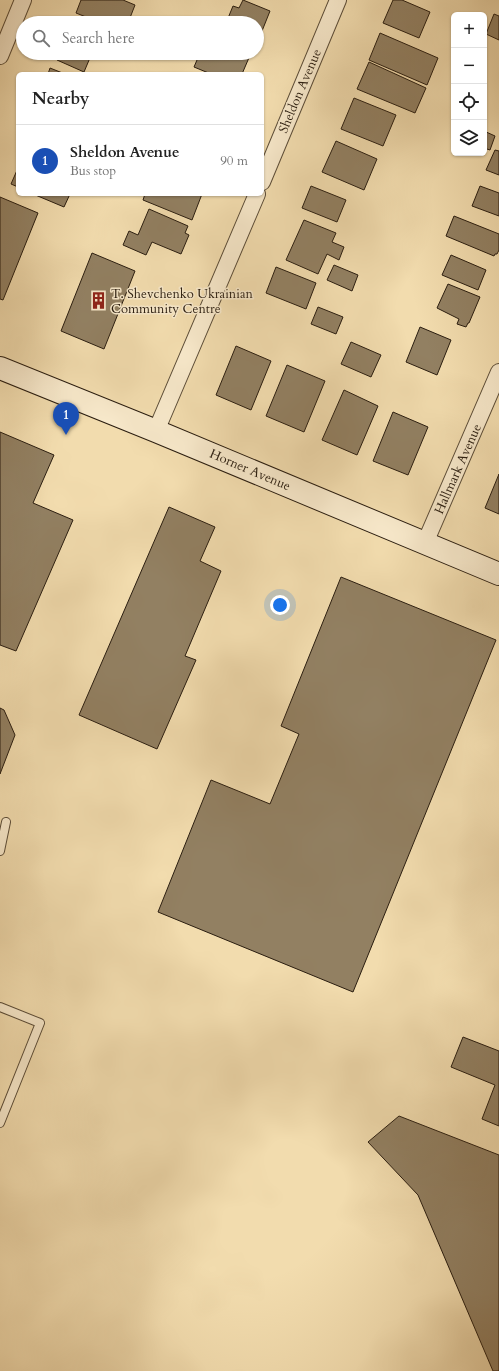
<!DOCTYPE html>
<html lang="en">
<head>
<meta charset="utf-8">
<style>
	:root { --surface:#fff; --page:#f2f2f2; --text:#222; --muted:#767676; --line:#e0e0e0; --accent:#1a73e8 }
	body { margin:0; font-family:Cardo,serif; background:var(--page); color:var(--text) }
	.controls { position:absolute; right:12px; top:12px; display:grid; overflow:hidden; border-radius:6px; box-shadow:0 1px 3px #0004 }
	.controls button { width:36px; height:36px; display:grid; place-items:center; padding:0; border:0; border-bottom:1px solid var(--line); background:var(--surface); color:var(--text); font:20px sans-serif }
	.you { position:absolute; left:280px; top:605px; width:14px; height:14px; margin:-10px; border:3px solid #fff; border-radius:50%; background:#1a73e8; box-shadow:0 0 0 6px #1a73e833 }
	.badge { display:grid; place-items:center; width:26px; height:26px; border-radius:50%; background:var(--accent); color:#fff; font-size:13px; font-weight:700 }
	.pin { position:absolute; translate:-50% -33px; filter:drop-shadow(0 1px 2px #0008) }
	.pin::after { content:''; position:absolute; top:21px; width:14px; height:12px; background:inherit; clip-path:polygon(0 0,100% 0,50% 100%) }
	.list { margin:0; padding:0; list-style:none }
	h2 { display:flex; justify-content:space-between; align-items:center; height:52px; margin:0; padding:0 16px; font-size:17px }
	h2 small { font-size:13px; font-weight:400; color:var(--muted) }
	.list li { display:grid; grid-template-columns:26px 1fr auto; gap:12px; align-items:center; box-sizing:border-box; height:72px; padding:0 16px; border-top:1px solid var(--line) }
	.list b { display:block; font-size:15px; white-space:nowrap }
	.list p { margin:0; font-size:13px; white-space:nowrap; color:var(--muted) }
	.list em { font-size:13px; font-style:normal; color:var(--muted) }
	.icon { flex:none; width:22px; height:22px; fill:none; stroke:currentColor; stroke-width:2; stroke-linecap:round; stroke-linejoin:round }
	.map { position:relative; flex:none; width:499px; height:1371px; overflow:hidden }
	.search { position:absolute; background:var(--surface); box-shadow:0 1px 3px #0004; left:16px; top:16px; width:248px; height:44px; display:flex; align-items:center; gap:10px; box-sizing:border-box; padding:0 14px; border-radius:22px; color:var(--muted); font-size:15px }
	.panel { position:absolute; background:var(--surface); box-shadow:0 1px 3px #0004; left:16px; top:72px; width:248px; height:124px; border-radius:6px }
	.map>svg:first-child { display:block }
	.building { fill:#928062; stroke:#2a1d10 }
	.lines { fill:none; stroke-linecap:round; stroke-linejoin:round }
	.service-casing { stroke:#5c4d38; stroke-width:10 }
	.minor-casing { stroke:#5c4d38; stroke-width:18 }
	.secondary-casing { stroke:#2a1d10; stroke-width:24 }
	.service { stroke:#f7e8ca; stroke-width:8 }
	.minor { stroke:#f7e8ca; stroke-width:16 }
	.secondary { stroke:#f7e8ca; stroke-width:22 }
	.labels { text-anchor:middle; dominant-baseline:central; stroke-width:3; stroke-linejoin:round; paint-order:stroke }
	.street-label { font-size:13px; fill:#2a1d10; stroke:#f7e8ca }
	.poi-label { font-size:13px; fill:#2a1d10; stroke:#f7e8ca; text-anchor:start }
</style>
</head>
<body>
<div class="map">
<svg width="499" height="1371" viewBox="0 0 499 1371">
	<rect width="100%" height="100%" fill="#f2dcae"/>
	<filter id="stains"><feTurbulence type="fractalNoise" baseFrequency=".005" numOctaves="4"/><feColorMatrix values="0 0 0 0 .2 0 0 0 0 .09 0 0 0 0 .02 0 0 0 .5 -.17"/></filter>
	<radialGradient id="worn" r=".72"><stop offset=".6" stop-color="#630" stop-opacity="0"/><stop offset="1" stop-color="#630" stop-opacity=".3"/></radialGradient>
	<!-- building -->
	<path class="building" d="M81,0h42l12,5 -7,18h-27l-25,-10z
		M243,0l27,11 -12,30 -1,-1v-17h-31l7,-17 6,2z
		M393,0h9l28,12 -11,26 -36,-15z
		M494,14l5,2v24l-13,-6z
		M380,33l58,25 -11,27 -58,-25z
		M60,53h32l-8,19 -27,-12z
		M200,53h51l-9,21h-31l-17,-7z
		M369,62l57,26 -11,25 -58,-24z
		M50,68l15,6h-17z
		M354,98l42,17 -13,31 -42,-17z
		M484,131l11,5 -5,14 -6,-2z
		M336,141l41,18 -13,31 -42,-18z
		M495,150l4,1v24l-13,-5z
		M18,168v19l-7,-3z
		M311,186l35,14 -9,22 -35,-14z
		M480,186l19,7v23l-27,-10z
		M33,194h37l-6,13z
		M145,194h57l-10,26 -49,-20z
		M0,197l38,16 -35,87 -3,-1z
		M149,209l39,17 -3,7 4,2 -8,19 -29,-12 -6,13 -23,-10 6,-14 9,4z
		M454,216l45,18v16l-2,4h-2l-1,2 -48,-20z
		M304,220l32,13 -4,9 12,5 -5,13 -12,-6 -9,20 -32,-14z
		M92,253l43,18 -31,78 -43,-18z
		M451,255l35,15 -8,20 -36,-15z
		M334,265l24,10 -6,16 -25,-11z
		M276,267l40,16 -10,26 -40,-16z
		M448,284l32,13 -11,26h-1l-2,4 -9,-3 2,-5 -22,-11z
		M318,307l25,10 -7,17 -25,-10z
		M420,327l31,13 -14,35 -31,-13z
		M351,342l30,13 -10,22 -30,-13z
		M236,346l35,15 -20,49 -35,-15z
		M287,365l38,16 -21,51 -38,-16z
		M344,390l34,16 -21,49 -35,-15z
		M393,412l35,15 -20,48 -35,-14z
		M0,432l54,23 -21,48 40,17 -57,131 -16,-6z
		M499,474v40l-14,-6z
		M169,507l46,20 -15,34 21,10 -36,85 11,4 -39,89 -78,-34z
		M341,577l155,63 -143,352 -195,-80 53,-132 59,24 29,-70 -18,-8z
		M0,708l4,2 11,25 -15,39z
		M463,1037l36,14v75l-17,-7 13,-34 -44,-18z
		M399,1116l100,39v216h-6l-75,-176 -50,-53z"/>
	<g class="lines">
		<defs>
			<path id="service" d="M0,851l6,-29
				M0,1007l40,16 -40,100"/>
			<path id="minor" d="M0,56l23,-56
				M262,182l76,-182
				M156,431l101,-237
				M425,543l74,-171"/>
			<path id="secondary" d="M0,368l156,63 343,143"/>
		</defs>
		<!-- service casing -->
		<use href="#service" class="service-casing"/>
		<!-- minor casing -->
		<use href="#minor" class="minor-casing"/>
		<!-- secondary casing -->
		<use href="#secondary" class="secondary-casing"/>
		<!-- service -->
		<use href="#service" class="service"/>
		<!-- minor -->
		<use href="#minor" class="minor"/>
		<!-- secondary -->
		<use href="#secondary" class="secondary"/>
	</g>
	<!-- icons -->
	<defs>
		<symbol id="building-bare" viewBox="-9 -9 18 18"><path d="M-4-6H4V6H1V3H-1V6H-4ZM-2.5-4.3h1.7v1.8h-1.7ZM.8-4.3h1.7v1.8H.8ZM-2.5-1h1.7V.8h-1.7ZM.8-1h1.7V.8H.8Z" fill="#8f2418" stroke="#f7e8ca" stroke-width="2.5" paint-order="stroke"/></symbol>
	</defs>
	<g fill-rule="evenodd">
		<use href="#building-bare" x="86" y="288" width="25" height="25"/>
	</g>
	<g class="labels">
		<!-- street labels -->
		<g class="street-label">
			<text transform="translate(300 91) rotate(-67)">Sheldon Avenue</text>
			<text transform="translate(458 469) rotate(-66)">Hallmark Avenue</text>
			<text transform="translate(250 470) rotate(23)">Horner Avenue</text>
		</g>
		<!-- poi labels -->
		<g class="poi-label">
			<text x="111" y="294">T. Shevchenko Ukrainian<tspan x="111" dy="15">Community Centre</tspan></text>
		</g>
	</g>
	<rect width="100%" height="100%" filter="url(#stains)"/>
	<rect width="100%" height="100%" fill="url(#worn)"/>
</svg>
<div class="controls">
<button>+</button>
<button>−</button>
<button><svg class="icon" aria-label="locate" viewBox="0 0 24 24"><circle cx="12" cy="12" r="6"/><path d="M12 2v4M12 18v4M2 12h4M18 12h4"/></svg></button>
<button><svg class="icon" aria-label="layers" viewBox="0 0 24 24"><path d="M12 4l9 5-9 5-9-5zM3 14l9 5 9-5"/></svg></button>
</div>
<div class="you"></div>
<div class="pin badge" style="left:66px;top:435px;background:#1a4fb4">1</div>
<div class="search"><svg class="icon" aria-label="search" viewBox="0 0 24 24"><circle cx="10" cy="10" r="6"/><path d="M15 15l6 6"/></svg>Search here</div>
<section class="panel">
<h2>Nearby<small></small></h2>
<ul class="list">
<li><span class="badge" style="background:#1a4fb4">1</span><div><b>Sheldon Avenue</b><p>Bus stop</p></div><em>90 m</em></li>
</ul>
</section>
</div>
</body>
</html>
